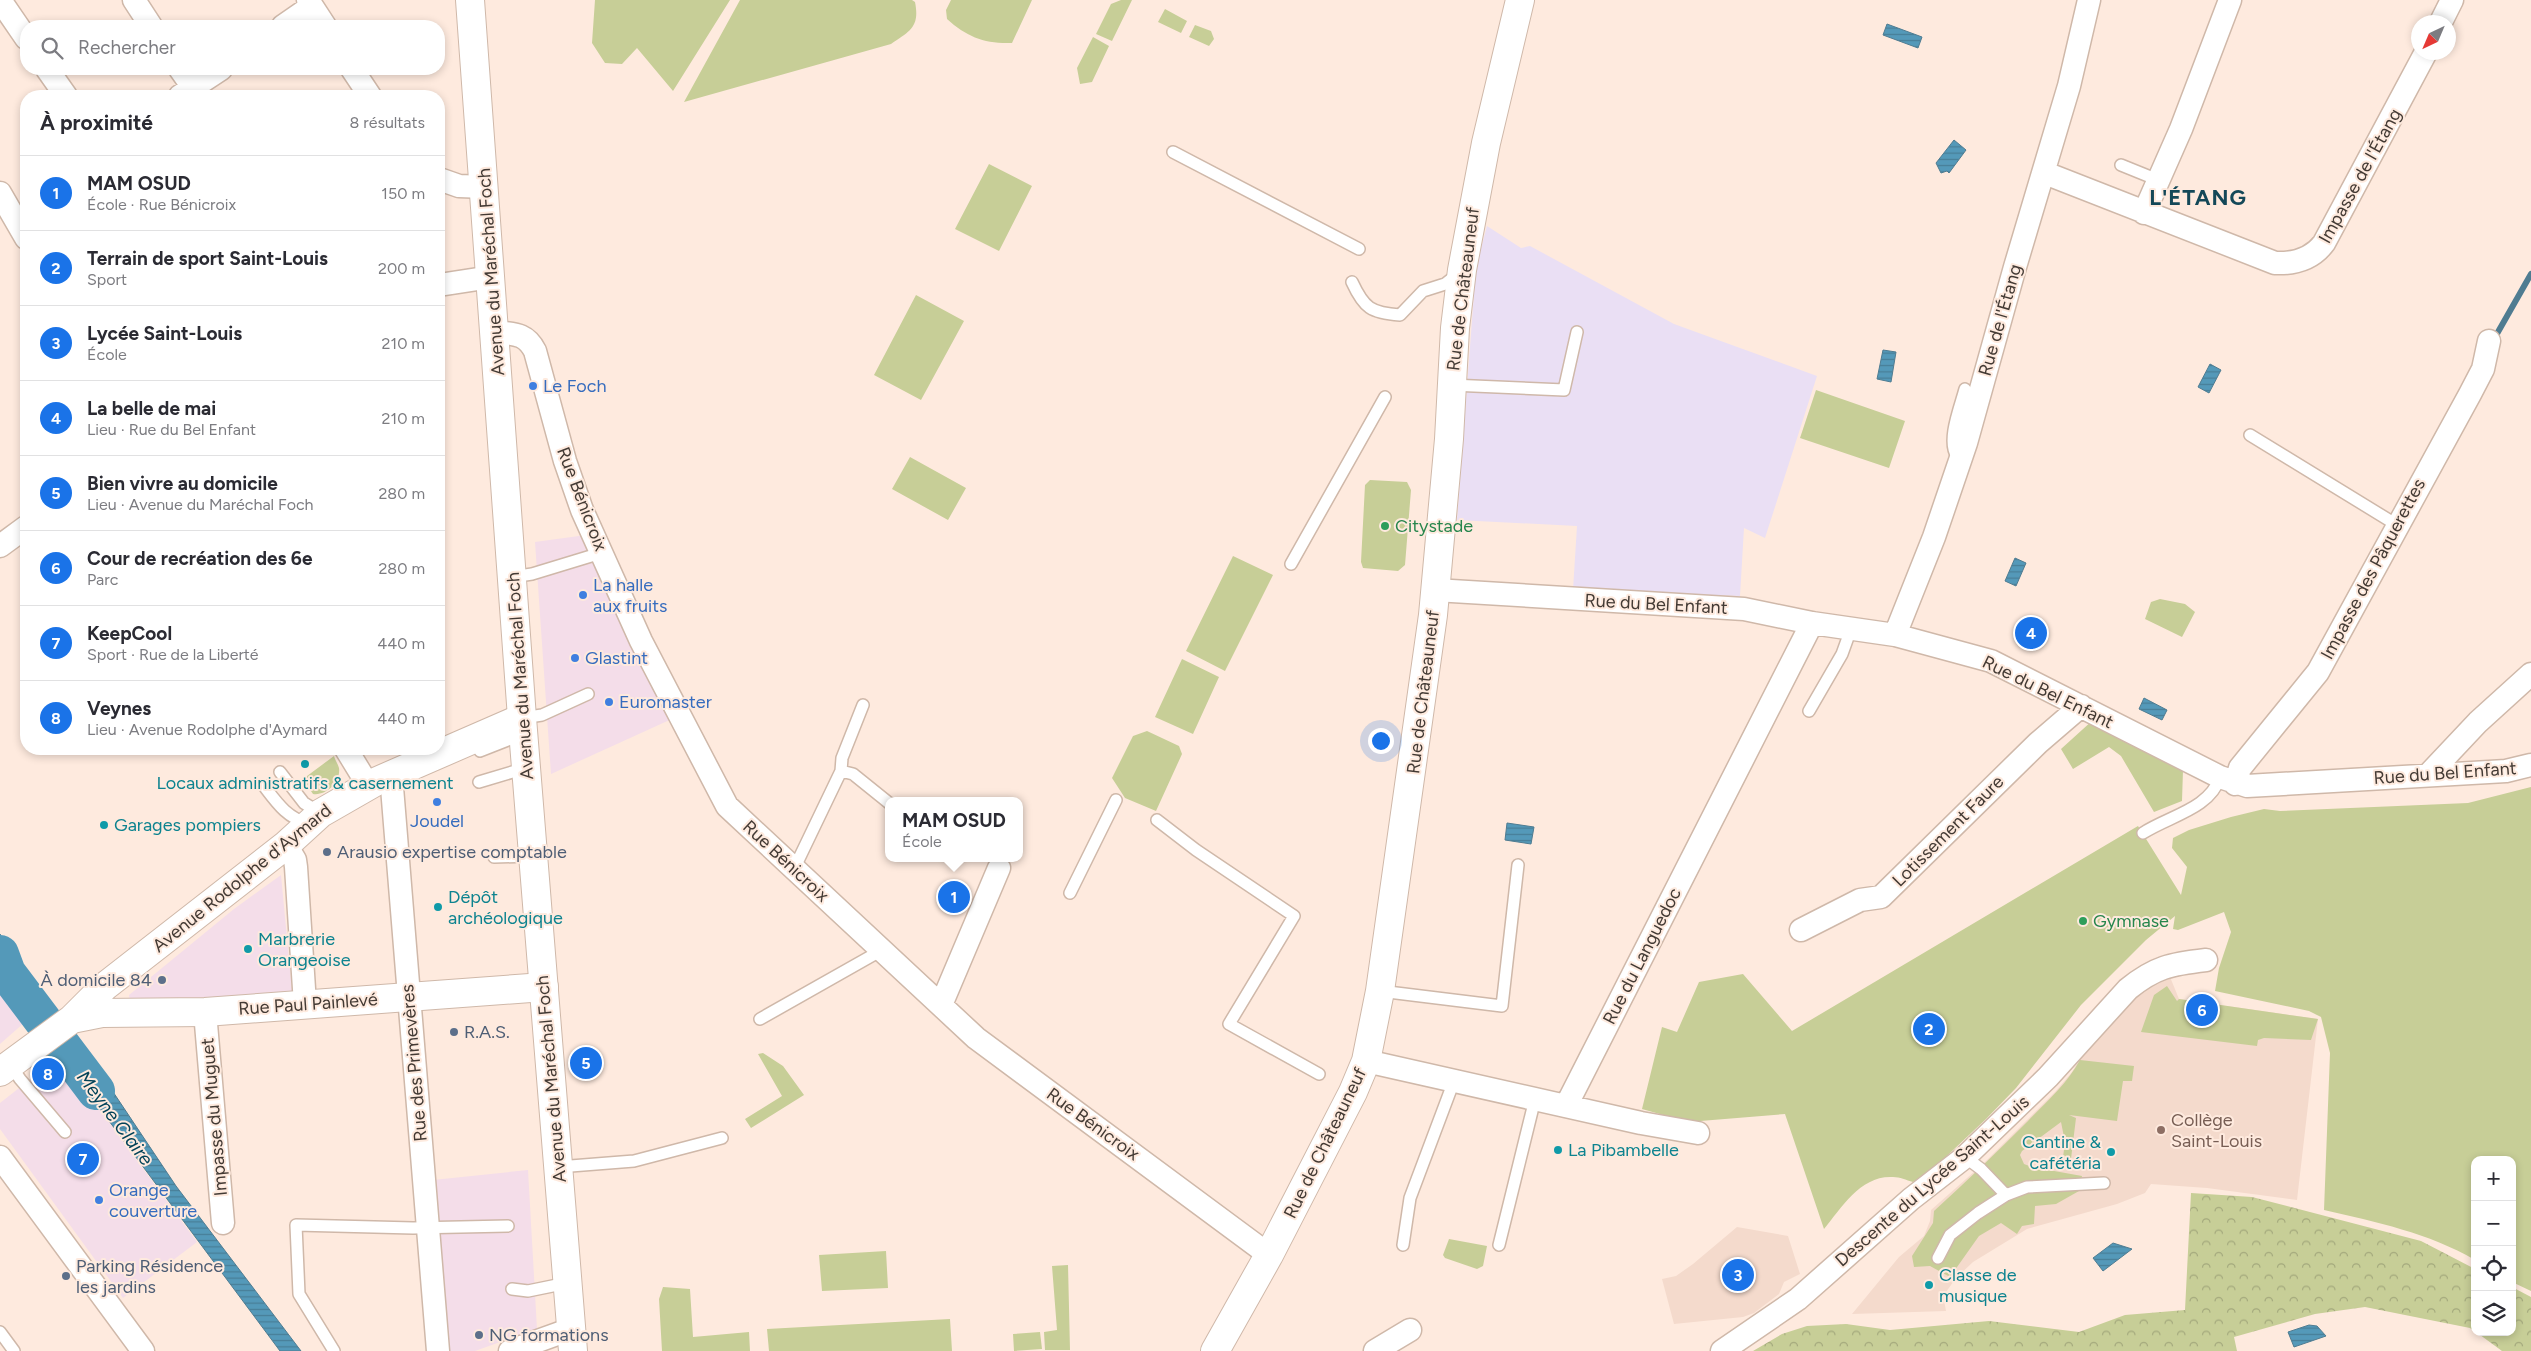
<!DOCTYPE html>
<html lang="fr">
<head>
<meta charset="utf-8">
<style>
	:root { --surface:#fff; --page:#f7f7f7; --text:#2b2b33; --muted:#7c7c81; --line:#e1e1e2; --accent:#1a73e8 }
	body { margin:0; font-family:Figtree,sans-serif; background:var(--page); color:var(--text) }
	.controls { position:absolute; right:15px; bottom:15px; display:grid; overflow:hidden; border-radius:10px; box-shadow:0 2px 8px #0003 }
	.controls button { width:45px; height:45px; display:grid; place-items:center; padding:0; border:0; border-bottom:1px solid var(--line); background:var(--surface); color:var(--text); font:25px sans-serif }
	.compass { position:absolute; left:2411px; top:15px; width:45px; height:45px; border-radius:50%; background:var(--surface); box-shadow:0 2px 8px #0003; rotate:224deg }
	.you { position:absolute; left:1380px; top:740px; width:18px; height:18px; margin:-12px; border:4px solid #fff; border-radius:50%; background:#1a73e8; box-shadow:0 0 0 8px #1a73e833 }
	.badge { display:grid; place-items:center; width:32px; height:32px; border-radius:50%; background:var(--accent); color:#fff; font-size:16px; font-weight:700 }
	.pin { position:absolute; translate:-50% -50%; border:2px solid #fff; box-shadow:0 1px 5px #0006 }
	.popup { position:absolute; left:885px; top:797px; width:138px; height:65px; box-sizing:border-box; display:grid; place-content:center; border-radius:10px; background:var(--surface); filter:drop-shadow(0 1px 4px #0005); font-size:16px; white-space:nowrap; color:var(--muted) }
	.popup b { font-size:19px; color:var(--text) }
	.popup::after { content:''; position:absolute; left:50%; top:100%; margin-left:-10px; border:10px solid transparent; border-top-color:var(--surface) }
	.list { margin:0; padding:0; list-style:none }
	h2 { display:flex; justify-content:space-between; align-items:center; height:65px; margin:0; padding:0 20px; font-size:21px }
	h2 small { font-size:16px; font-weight:400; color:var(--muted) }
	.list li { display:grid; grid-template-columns:32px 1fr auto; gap:15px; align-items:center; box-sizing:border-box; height:75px; padding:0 20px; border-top:1px solid var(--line) }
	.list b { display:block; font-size:19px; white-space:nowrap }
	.list p { margin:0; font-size:16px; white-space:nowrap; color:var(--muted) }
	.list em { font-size:16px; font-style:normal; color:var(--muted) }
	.icon { flex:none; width:28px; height:28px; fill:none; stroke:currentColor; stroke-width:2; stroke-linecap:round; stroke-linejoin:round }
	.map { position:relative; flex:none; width:2531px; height:1351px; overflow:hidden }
	.search { position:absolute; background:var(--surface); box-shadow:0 2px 8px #0003; left:20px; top:20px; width:425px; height:55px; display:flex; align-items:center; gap:12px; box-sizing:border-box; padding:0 18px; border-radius:20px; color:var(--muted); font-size:19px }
	.panel { position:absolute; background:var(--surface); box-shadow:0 2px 8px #0003; left:20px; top:90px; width:425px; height:665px; border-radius:20px }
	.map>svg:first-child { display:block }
	.commercial { fill:#f4dde9 }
	.industrial { fill:#eadff4 }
	.built { fill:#f4dacc }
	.green { fill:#c7ce97 }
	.forest { fill:url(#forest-crowns) }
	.water { fill:url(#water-rules); stroke:#4f7c91 }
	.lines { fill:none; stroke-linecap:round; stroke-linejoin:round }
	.stream { stroke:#4f7c91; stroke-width:6 }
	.river { stroke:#5499b9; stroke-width:38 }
	.lane-casing { stroke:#cfb8a9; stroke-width:14 }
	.street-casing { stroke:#cfb8a9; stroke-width:25 }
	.secondary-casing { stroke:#cfb8a9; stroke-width:30 }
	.primary-casing { stroke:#cfb8a9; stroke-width:30 }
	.lane { stroke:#fff; stroke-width:11 }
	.street { stroke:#fff; stroke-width:22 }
	.secondary { stroke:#fff; stroke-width:28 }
	.primary { stroke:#fff; stroke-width:28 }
	.shop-dot { fill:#3f7fe0; stroke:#feeade; stroke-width:2 }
	.leisure-dot { fill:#2e9e5b; stroke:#feeade; stroke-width:2 }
	.culture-dot { fill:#0f9aa8; stroke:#feeade; stroke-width:2 }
	.service-dot { fill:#5c6f8a; stroke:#feeade; stroke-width:2 }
	.education-dot { fill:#8d6e63; stroke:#feeade; stroke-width:2 }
	.labels { text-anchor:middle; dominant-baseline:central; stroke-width:4; stroke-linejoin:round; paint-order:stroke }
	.street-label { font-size:18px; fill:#433a34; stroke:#feeade }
	.shop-label { font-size:18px; fill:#366cbe; stroke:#feeade; text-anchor:start }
	.leisure-label { font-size:18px; fill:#27864d; stroke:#feeade; text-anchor:start }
	.culture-label { font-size:18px; fill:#0d838f; stroke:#feeade; text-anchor:start }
	.service-label { font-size:18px; fill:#4e5e75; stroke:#feeade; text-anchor:start }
	.education-label { font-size:18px; fill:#785e54; stroke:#feeade; text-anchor:start }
	.water-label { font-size:19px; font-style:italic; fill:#024258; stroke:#feeade }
	.district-label { font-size:22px; font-weight:bold; letter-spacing:1px; fill:#144858; stroke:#feeade }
</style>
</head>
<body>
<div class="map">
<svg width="2531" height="1351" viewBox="0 0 2531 1351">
	<defs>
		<pattern id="forest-crowns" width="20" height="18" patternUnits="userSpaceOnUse" patternTransform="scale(1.25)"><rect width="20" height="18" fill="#c7ce97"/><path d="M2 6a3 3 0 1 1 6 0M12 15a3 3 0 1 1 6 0" fill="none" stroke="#a3a87c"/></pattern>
		<pattern id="water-rules" width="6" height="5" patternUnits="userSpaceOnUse" patternTransform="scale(1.25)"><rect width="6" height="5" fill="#5499b9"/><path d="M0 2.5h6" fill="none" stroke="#477e97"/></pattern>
	</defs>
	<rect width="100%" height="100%" fill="#feeade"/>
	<!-- commercial -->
	<path class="commercial" d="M586,535l88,183 -123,56 -16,-232z
		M281,875l11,116 -162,12 -1,-8 105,-86z
		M0,987l5,11 20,24 -25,22z
		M60,1056l137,186 -74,56 -123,-169v-26z
		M528,1170l9,159 -62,22h-30l-12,-171z"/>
	<!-- industrial -->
	<path class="industrial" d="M1487,226l34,22 9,-2 144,78 143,52 -52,162 -21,-10 -4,68 -167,-6 4,-64 -120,-6 19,-253z"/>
	<!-- built -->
	<path class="built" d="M2168,972l11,27 139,20 -21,181 -90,-12 -56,-4 -6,9 -28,11 -90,25 -54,33 -17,16 -10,14 -2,8 2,11 -94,3 47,-57 25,-21 6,-15 1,-11 53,-47 71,-71 17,-20 14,-24 32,-39z
		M1737,1227l51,9 12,38 -16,8 -5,12 -25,19 -11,4 -69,7 -12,-45 14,-3 17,-12z"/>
	<!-- green -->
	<path class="green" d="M595,0h135l-57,91 -36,-43 -15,16 -17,-1 -13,-20z
		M740,0h172l3,2c5,25 -5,29 -24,42l-207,58z
		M951,0h81l-20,43c-27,1 -45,-6 -65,-24l-1,-9z
		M1121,0h11l-20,41 -16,-7 15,-30z
		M1165,9l22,12 -6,12 -23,-11z
		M1195,25l16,6 3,8 -5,7 -20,-9z
		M1093,37l16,9 -17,36 -12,2 -3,-16z
		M989,164l43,22 -33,65 -44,-22z
		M916,295l48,26 -43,79 -47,-25z
		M1816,390l89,31 -16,47 -89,-30z
		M910,457l56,31 -18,32 -56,-31z
		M1370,480l37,2 4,8 -6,75 -7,6 -35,-3 -2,-6 4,-77z
		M1233,556l40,19 -48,96 -39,-20z
		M2160,599l25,5 10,8 -13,25 -37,-18 6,-17z
		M1182,659l37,18 -26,57 -38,-17z
		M2093,720l90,50 -1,31 -28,11 -33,-56 -12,-9 -36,22 -12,-20z
		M1147,731l32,15 3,8 -26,57 -31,-13 -13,-20 21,-42z
		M334,756c1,4 4,8 5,12 2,14 -13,28 -26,26l-10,-15z
		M2531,787v504l-19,-9v-122h-37v100c-46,-27 -99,-38 -151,-50l6,-157 -9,-36 -12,-6 -94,-20 4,-23 12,-36 -7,-20 -46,18 -5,-1 2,-13 -29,24 -65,65 -65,83 -30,31 -53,50 -20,13c-7,-2 -13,-5 -20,-5 -32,-2 -51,30 -69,52l-39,-115 -97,8 -46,-13 20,-82 15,5 22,-50 44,-8 49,57 346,-205 43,69 6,-28 -15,-19 1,-10 16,-8 42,-13 33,-8 16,2 188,-8z
		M2167,986l10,15 2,-2 139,20 -7,21 -47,-2 -6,2 -1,6 -116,-14 13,-37z
		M763,1053l20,13 21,29 -53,33 -6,-9 37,-23 -24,-42z
		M2080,1060l54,6 -2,15h-9l-6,40 -48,-6 7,3 -6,49 -8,-2 3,-23 -4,-20 -39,29 -2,4 4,9 8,3 50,9 -3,15 -23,13 -21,2 -1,18 -12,2 -5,8 -16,-11 -22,13 -29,41 -20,-11 -16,1 -2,-11 21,-33 1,-12c32,-29 63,-59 94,-90 18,-19 39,-37 52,-61z
		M1449,1239l38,7 -4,20 -6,3 -32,-11 -2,-3z
		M886,1251l2,37 -66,3 -3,-36z
		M1068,1265l2,85h-25l-1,-18 13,-2 -5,-64z
		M663,1287l27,2 3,48 56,-5 1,19h-88l-3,-52z
		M950,1319l2,32h-183l-2,-22z
		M1040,1332l2,17 -28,2 -1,-17z"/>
	<!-- forest -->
	<path class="forest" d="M2191,1193l61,4 169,44 54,28v63l-5,-4 -105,-21 -50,7 -81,23 3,14h-484l29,-17 25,-8 39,-2 44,6 99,-9 90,11 46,-17 60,-5z
		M2512,1287l19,10v54h-29l-26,-19h36z"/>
	<!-- water -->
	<path class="water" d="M1887,24l35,13 -4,11 -35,-13z
		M1954,140l12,10 -17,23 -2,-2 -6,2 -5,-10z
		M1883,350l13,2 -5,30 -14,-3z
		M2210,364l11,6 -12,23 -11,-6z
		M2015,558l11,5 -10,23 -11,-5z
		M2144,698l23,12 -5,10 -23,-11z
		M1507,823l27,4 -3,17 -26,-4z
		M0,934l6,18 39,57 -15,12 -30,-44z
		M79,1041l97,145 125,165h-21l-220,-296z
		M2113,1243l19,6 -29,22 -10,-13z
		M2309,1325l8,1 9,10 -32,11 -6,-15z"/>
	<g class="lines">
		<!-- stream -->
		<path class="stream" d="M2494,339l37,-65"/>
		<!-- river -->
		<path class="river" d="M0,954l7,19 89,118"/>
		<defs>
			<path id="lane" d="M1173,152l186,97
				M2121,165l37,15
				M1352,282c12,26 19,31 48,33l23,-24 22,-7 14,-11
				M1451,385l113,5 13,-58
				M2250,435l147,90
				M1957,456c-11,-15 4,-51 8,-67
				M1291,564l94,-167
				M512,577l20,-3 69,-21
				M1809,711l33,-57 9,-25
				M522,718l20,-3 46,-21
				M480,751l43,-17
				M841,771l12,3 36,29
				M280,772l24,31 16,10
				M479,782l47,-14
				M264,786c13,17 23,32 45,38
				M1157,820l39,30 98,66 -65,108 90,50
				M2143,833c26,-17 67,-24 77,-56
				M494,857l39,-1
				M794,869l47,-98 1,-13 21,-53
				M1070,893l46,-93
				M1380,991l122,15 16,-141
				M760,1019l122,-69
				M10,1064l10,15 45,53
				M558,1167l76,-6 88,-23
				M2006,1195l21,-8 77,-4
				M1403,1245l7,-47 44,-117
				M1499,1245l36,-146
				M1938,1258l12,-23 28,-22 28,-18 -25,-26 -16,-12
				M512,1289l16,2 39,-8
				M0,1332l14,19
				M334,1351l-35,-57 -3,-69 117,3 95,-2"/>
			<path id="street" d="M0,0l26,38
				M134,0l17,26
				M308,0l17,26
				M2441,22l11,-22
				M283,26l29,-20
				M47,69l19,27
				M180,69l19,27
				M352,69l18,27
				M180,96l41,-27
				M2045,173l230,90c20,1 37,-4 49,-20l102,-191
				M439,179l20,7 26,1
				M0,193l26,45
				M2144,213l37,-84 49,-129
				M439,285l52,-8
				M496,332c18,2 30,1 39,19l30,110 17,49 59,131 86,165 249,232 293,217
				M0,546l26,-19
				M1435,590l309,19 68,14 83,12 96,26 229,116 27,9 259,-15 25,-6
				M1895,635l39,-98 32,-94 49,-176 54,-181 20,-86
				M346,749l22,36
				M2429,774l49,-52 53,-48
				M391,775l47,576
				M2235,784l5,-16 78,-96 152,-278 13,-25 6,-28
				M286,845l9,15 1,7 9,137
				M1801,930l59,-30 21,-3 157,-154 43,-37
				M941,1005l58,-137
				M205,1012l18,211
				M1366,1061l275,62 57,10
				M1566,1106l246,-483
				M0,1157l143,194
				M510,1351l61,-22
				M1375,1351l35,-21
				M1722,1351l76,-52 113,-100 54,-42 83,-80 80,-88c27,-22 43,-25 78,-29"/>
			<path id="secondary" d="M72,1019l30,-6 103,-1 339,-25
				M0,1072l72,-53 32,-32 182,-142 35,-32 54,-31 147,-64
				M1215,1351l54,-96 84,-163 13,-31 14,-70 53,-376 16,-176 6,-111 7,-58 24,-127 34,-143"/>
			<path id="primary" d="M470,0l52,718 51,633"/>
		</defs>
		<!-- lane casing -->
		<use href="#lane" class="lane-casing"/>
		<!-- street casing -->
		<use href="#street" class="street-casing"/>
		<!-- secondary casing -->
		<use href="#secondary" class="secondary-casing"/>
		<!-- primary casing -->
		<use href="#primary" class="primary-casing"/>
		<!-- lane -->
		<use href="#lane" class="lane"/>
		<!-- street -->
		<use href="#street" class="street"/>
		<!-- secondary -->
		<use href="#secondary" class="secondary"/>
		<!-- primary -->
		<use href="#primary" class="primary"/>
	</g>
	<!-- markers -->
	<g class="shop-dot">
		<circle cx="533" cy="386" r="5"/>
		<circle cx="583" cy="595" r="5"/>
		<circle cx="575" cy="658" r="5"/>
		<circle cx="609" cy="702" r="5"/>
		<circle cx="437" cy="802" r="5"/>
		<circle cx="99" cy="1200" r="5"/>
	</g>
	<g class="leisure-dot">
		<circle cx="1385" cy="526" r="5"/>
		<circle cx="2083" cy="921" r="5"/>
	</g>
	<g class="culture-dot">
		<circle cx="305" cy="764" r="5"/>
		<circle cx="104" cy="825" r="5"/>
		<circle cx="438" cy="907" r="5"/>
		<circle cx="248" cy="949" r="5"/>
		<circle cx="1558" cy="1150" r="5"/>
		<circle cx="2111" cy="1152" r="5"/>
		<circle cx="1929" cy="1285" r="5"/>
	</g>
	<g class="service-dot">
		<circle cx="327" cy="852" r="5"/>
		<circle cx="162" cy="980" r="5"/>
		<circle cx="454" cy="1032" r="5"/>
		<circle cx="66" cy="1276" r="5"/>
		<circle cx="479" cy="1335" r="5"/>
	</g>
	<circle class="education-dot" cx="2161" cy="1130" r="5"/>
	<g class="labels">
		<!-- street labels -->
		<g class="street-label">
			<text transform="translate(2360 176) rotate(-61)">Impasse de l'Étang</text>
			<text transform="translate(491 272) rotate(-94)">Avenue du Maréchal Foch</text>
			<text transform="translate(1463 289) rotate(-83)">Rue de Châteauneuf</text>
			<text transform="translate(2000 320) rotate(-74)">Rue de l'Étang</text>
			<text transform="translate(582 499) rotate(69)">Rue Bénicroix</text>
			<text transform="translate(2373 569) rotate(-62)">Impasse des Pâquerettes</text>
			<text transform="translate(1656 604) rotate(3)">Rue du Bel Enfant</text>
			<text transform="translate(520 676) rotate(-94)">Avenue du Maréchal Foch</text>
			<text transform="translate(1423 692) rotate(-83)">Rue de Châteauneuf</text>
			<text transform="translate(2048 692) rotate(26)">Rue du Bel Enfant</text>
			<text transform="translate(2445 773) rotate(-4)">Rue du Bel Enfant</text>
			<text transform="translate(1948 831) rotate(-45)">Lotissement Faure</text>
			<text transform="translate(786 861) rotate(43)">Rue Bénicroix</text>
			<text transform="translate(242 878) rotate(-39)">Avenue Rodolphe d'Aymard</text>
			<text transform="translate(1642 956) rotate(-63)">Rue du Languedoc</text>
			<text transform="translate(308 1004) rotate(-4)">Rue Paul Painlevé</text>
			<text transform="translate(414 1063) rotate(-95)">Rue des Primevères</text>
			<text transform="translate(551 1079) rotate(-95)">Avenue du Maréchal Foch</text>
			<text transform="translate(214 1117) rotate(-95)">Impasse du Muguet</text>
			<text transform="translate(1093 1124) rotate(36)">Rue Bénicroix</text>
			<text transform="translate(1325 1143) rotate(-64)">Rue de Châteauneuf</text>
			<text transform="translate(1932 1181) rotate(-41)">Descente du Lycée Saint-Louis</text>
		</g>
		<!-- shop labels -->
		<g class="shop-label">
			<text x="543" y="386">Le Foch</text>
			<text x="593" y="585">La halle<tspan x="593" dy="21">aux fruits</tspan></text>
			<text x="585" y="658">Glastint</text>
			<text x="619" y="702">Euromaster</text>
			<text x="437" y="821" text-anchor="middle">Joudel</text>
			<text x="109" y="1190">Orange<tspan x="109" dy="21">couverture</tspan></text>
		</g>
		<!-- leisure labels -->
		<g class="leisure-label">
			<text x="1395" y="526">Citystade</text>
			<text x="2093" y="921">Gymnase</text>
		</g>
		<!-- culture labels -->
		<g class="culture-label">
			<text x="305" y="783" text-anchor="middle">Locaux administratifs &amp; casernement</text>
			<text x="114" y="825">Garages pompiers</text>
			<text x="448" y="897">Dépôt<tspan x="448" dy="21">archéologique</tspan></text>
			<text x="258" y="939">Marbrerie<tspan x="258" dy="21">Orangeoise</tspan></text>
			<text x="2101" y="1142" text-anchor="end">Cantine &amp;<tspan x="2101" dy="21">cafétéria</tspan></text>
			<text x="1568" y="1150">La Pibambelle</text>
			<text x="1939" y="1275">Classe de<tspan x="1939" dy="21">musique</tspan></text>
		</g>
		<!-- service labels -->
		<g class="service-label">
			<text x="337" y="852">Arausio expertise comptable</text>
			<text x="152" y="980" text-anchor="end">À domicile 84</text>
			<text x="464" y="1032">R.A.S.</text>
			<text x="76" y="1266">Parking Résidence<tspan x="76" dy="21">les jardins</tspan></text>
			<text x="489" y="1335">NG formations</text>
		</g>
		<!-- education labels -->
		<g class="education-label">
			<text x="2171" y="1120">Collège<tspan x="2171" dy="21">Saint-Louis</tspan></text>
		</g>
		<!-- water labels -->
		<g class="water-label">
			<text transform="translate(115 1118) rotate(53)">Meyne Claire</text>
		</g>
		<!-- district labels -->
		<g class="district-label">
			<text x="2198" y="197">L'ÉTANG</text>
		</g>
	</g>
</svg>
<div class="controls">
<button>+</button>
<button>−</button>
<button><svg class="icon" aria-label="locate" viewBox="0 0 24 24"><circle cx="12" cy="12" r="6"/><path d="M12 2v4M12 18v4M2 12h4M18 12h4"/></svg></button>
<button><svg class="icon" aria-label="layers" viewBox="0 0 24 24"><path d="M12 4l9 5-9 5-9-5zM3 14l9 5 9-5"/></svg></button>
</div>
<svg class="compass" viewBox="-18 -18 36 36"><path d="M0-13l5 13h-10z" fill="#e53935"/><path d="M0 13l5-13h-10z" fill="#7c7c81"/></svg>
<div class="you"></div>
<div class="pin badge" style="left:954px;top:897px">1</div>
<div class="popup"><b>MAM OSUD</b>École</div>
<div class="pin badge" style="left:1929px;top:1029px">2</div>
<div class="pin badge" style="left:1738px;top:1275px">3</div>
<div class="pin badge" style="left:2031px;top:633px">4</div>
<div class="pin badge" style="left:586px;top:1063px">5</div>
<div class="pin badge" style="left:2202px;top:1010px">6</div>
<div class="pin badge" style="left:83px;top:1159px">7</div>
<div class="pin badge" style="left:48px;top:1074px">8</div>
<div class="search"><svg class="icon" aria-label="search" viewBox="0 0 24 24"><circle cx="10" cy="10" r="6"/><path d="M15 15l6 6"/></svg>Rechercher</div>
<section class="panel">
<h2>À proximité<small>8 résultats</small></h2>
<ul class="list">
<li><span class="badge">1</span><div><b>MAM OSUD</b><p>École · Rue Bénicroix</p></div><em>150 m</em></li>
<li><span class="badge">2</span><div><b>Terrain de sport Saint-Louis</b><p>Sport</p></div><em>200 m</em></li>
<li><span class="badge">3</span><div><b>Lycée Saint-Louis</b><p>École</p></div><em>210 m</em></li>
<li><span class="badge">4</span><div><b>La belle de mai</b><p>Lieu · Rue du Bel Enfant</p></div><em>210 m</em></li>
<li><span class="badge">5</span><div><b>Bien vivre au domicile</b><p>Lieu · Avenue du Maréchal Foch</p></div><em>280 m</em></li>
<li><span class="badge">6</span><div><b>Cour de recréation des 6e</b><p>Parc</p></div><em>280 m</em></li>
<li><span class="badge">7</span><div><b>KeepCool</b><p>Sport · Rue de la Liberté</p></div><em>440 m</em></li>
<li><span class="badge">8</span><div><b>Veynes</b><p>Lieu · Avenue Rodolphe d'Aymard</p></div><em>440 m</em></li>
</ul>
</section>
</div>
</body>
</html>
